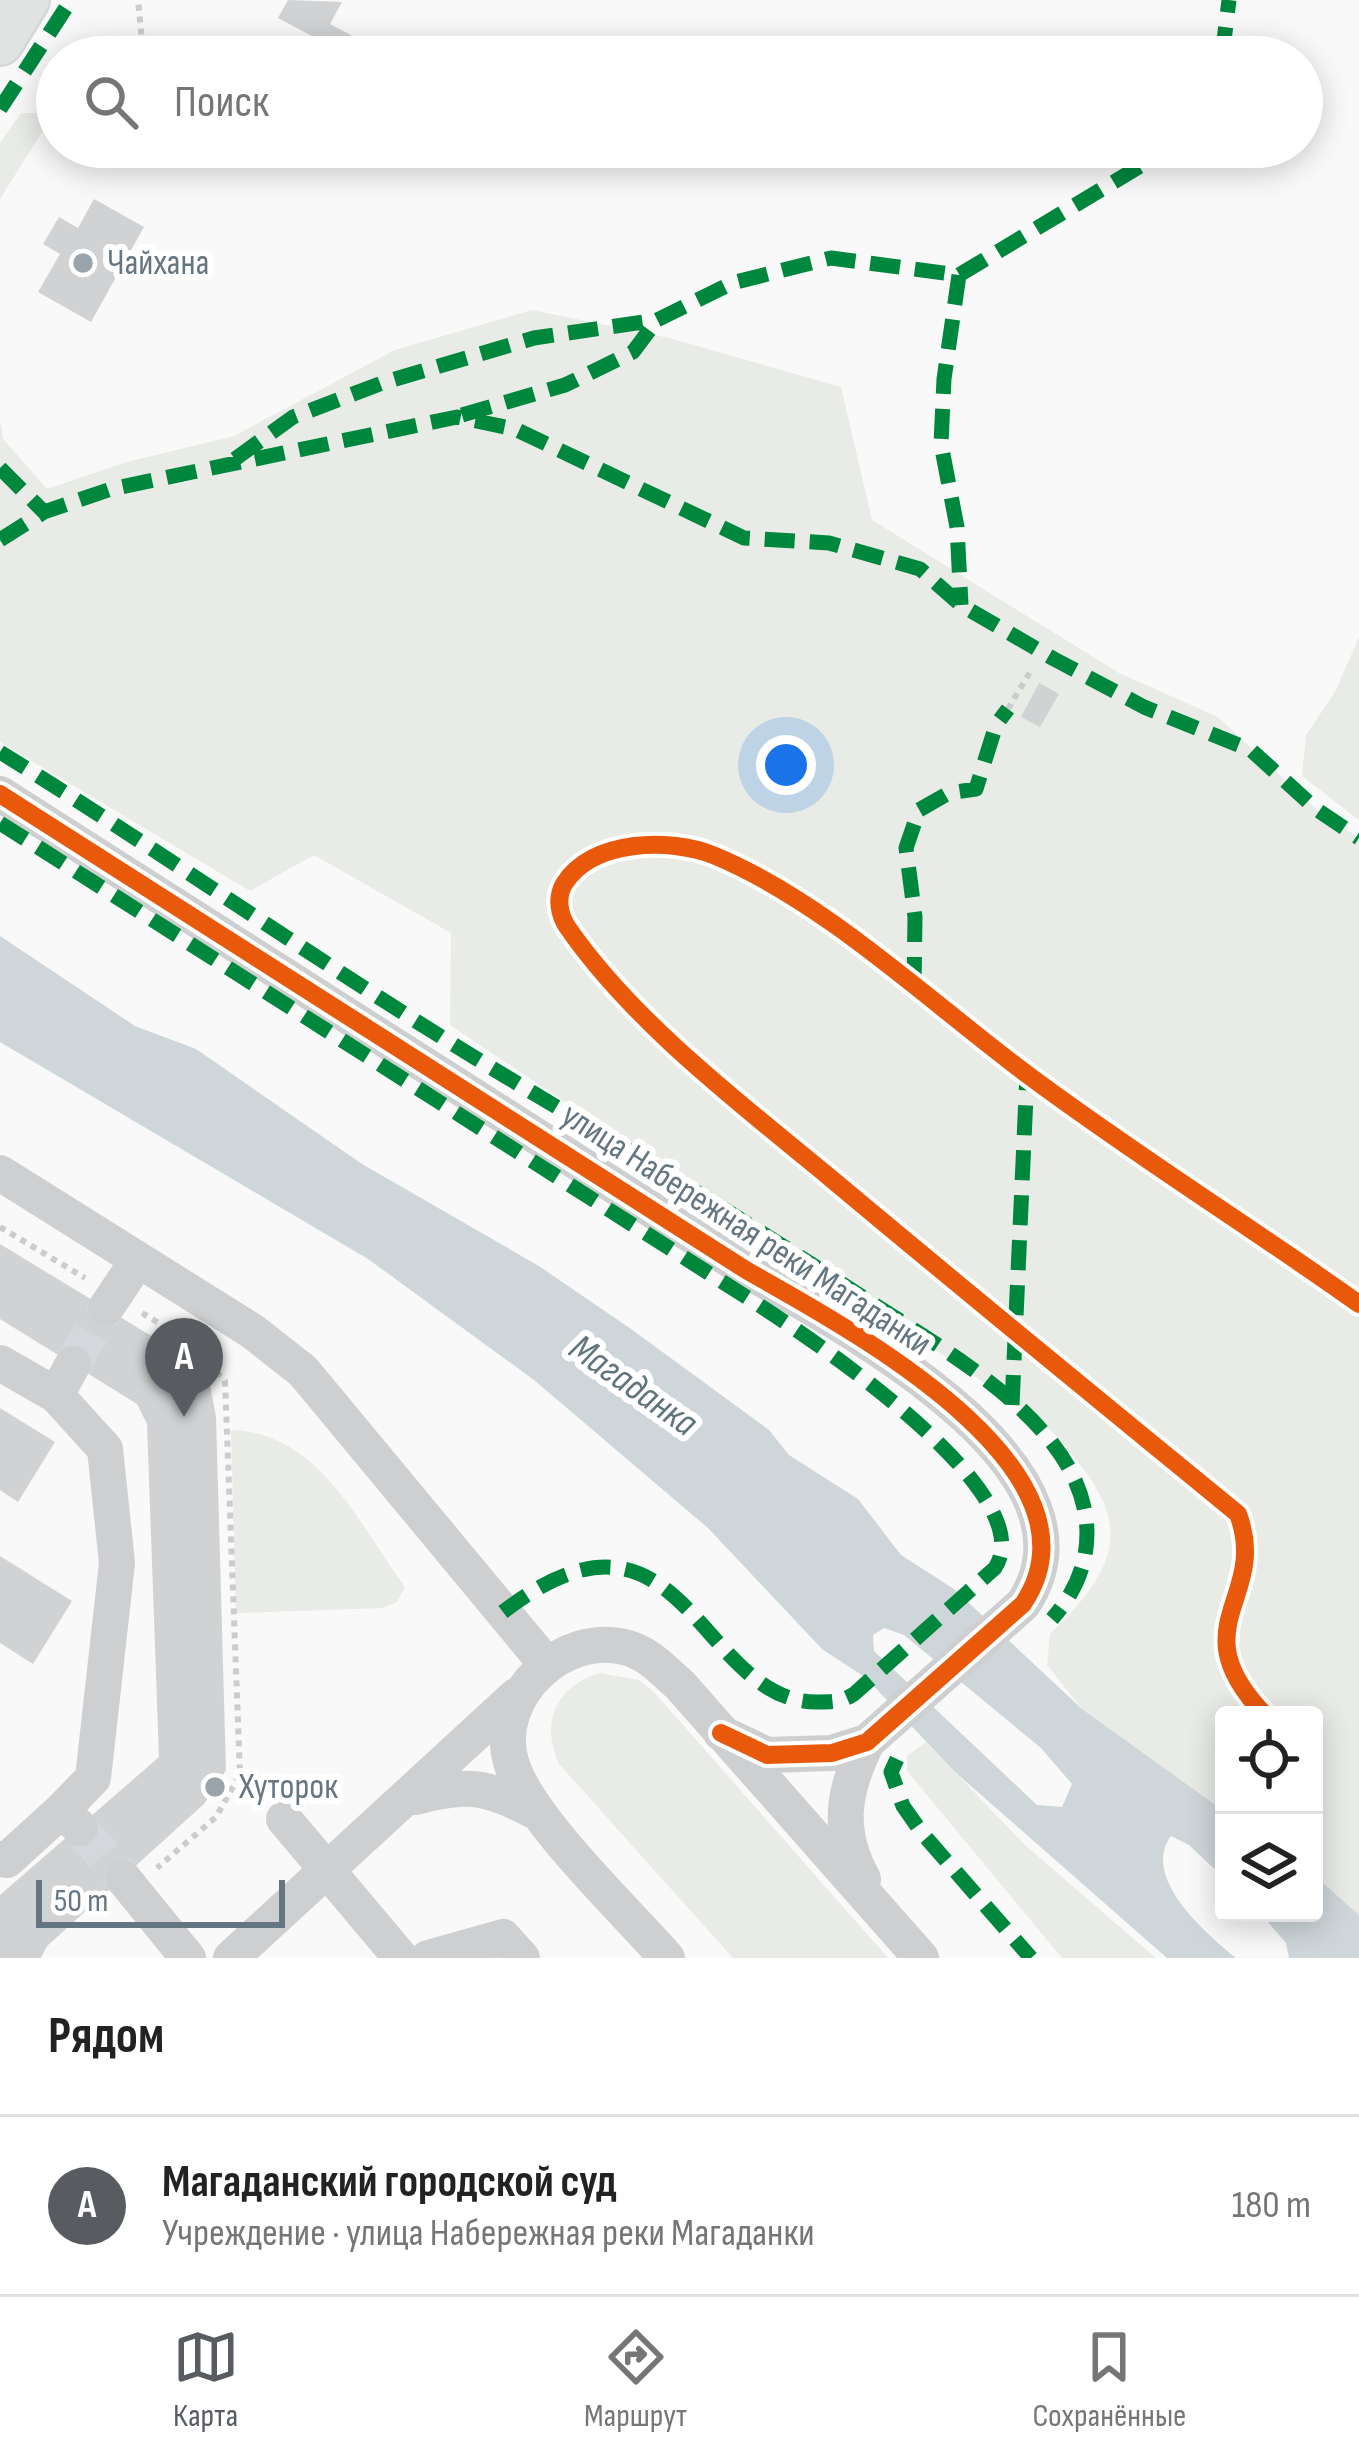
<!DOCTYPE html>
<html lang="ru">
<head>
<meta charset="utf-8">
<style>
	:root { --surface:#fff; --page:#f6f6f6; --text:#222; --muted:#767676; --line:#e0e0e0; --accent:#585c60 }
	body { margin:0; font-family:"Sofia Sans Condensed",sans-serif; background:var(--page); color:var(--text) }
	.controls { position:absolute; right:36px; bottom:36px; display:grid; overflow:hidden; border-radius:12px; box-shadow:0 6px 30px #0003 }
	.controls button { width:108px; height:108px; display:grid; place-items:center; padding:0; border:0; border-bottom:3px solid var(--line); background:var(--surface); color:var(--text); font:60px sans-serif }
	.scale { position:absolute; left:36px; bottom:30px; width:249px; box-sizing:border-box; padding-left:12px; border:6px solid #657683; border-top:0; font-size:33px; line-height:42px; white-space:nowrap; color:#657683; -webkit-text-stroke:9px #fff; paint-order:stroke }
	.you { position:absolute; left:786px; top:765px; width:42px; height:42px; margin:-30px; border:9px solid #fff; border-radius:50%; background:#1a73e8; box-shadow:0 0 0 18px #1a73e833 }
	.badge { display:grid; place-items:center; width:78px; height:78px; border-radius:50%; background:var(--accent); color:#fff; font-size:39px; font-weight:700 }
	.pin { position:absolute; translate:-50% -99px; filter:drop-shadow(0 3px 6px #0008) }
	.pin::after { content:''; position:absolute; top:63px; width:42px; height:36px; background:inherit; clip-path:polygon(0 0,100% 0,50% 100%) }
	.list { margin:0; padding:0; list-style:none }
	h2 { display:flex; justify-content:space-between; align-items:center; height:156px; margin:0; padding:0 48px; font-size:51px }
	h2 small { font-size:39px; font-weight:400; color:var(--muted) }
	.list li { display:grid; grid-template-columns:78px 1fr auto; gap:36px; align-items:center; box-sizing:border-box; height:180px; padding:0 48px; border-top:3px solid var(--line) }
	.list b { display:block; font-size:45px; white-space:nowrap }
	.list p { margin:0; font-size:39px; white-space:nowrap; color:var(--muted) }
	.list em { font-size:39px; font-style:normal; color:var(--muted) }
	.icon { flex:none; width:66px; height:66px; fill:none; stroke:currentColor; stroke-width:2; stroke-linecap:round; stroke-linejoin:round }
	.map { position:relative; flex:none; width:1359px; height:1958px; overflow:hidden }
	.search { position:absolute; background:var(--surface); box-shadow:0 6px 30px #0003; left:36px; right:36px; top:36px; height:132px; display:flex; align-items:center; gap:30px; box-sizing:border-box; padding:0 42px; border-radius:66px; color:var(--muted); font-size:45px }
	.sheet { height:336px; background:var(--surface) }
	nav { display:flex; justify-content:space-around; align-items:center; box-sizing:border-box; height:168px; border-top:3px solid var(--line); background:var(--surface); font-size:33px; color:var(--muted) }
	nav a { display:grid; justify-items:center; gap:6px }
	nav .on { color:var(--accent) }
	.map>svg:first-child { display:block }
	.green { fill:#e8ebe6 }
	.water { fill:#ced6d9; fill-rule:evenodd }
	.building { fill:#d0d2d3 }
	.lines { fill:none; stroke-linecap:round; stroke-linejoin:round }
	.minor-tunnel { stroke:#d4d8dc; stroke-width:36; stroke-dasharray:36 18; stroke-linecap:butt }
	.major-casing { stroke:#d5d6d7; stroke-width:50 }
	.path { stroke:#cbcccd; stroke-width:6; stroke-dasharray:6 6; stroke-linecap:butt }
	.minor { stroke:#cecfd0; stroke-width:36 }
	.major { stroke:#e1e2e2; stroke-width:45 }
	.quiet { stroke:#00873e; stroke-width:15; stroke-dasharray:30 15; stroke-linecap:butt }
	.cycleway-casing { stroke:#fff; stroke-width:26 }
	.cycleway { stroke:#e8590c; stroke-width:18 }
	.poi-dot { fill:#99a4ac; stroke:#fff; stroke-width:4.5 }
	.labels { text-anchor:middle; dominant-baseline:central; stroke-width:12; stroke-linejoin:round; paint-order:stroke }
	.poi-label { font-size:36px; fill:#657683; stroke:#fff; text-anchor:start }
	.street-label { font-size:36px; fill:#657683; stroke:#fff }
	.water-label { font-size:39px; font-style:italic; fill:#60757c; stroke:#fff }
</style>
</head>
<body>
<div class="map">
<svg width="1359" height="1958" viewBox="0 0 1359 1958">
	<rect width="100%" height="100%" fill="#f9f9f9"/>
	<!-- green -->
	<path class="green" d="M21,113h16l7,16 -44,70v-56z
		M532,310l137,28 172,49 31,133 247,153 99,44 98,92 43,29v1077l-45,-40v-160h-90v96l-142,-102 -35,-44 3,-31c90,-86 73,-127 -7,-212l-593,-397 1,-92 -137,-78 -64,36 -250,-149v-322l3,19 44,50 80,-27 107,-26 161,-86z
		M1359,637v183l-57,-44 4,-41 29,-43z
		M231,1430c88,2 127,93 174,157l-8,15 -14,6 -147,5z
		M600,1673l39,7 16,13 233,265h-155l-174,-194c-19,-42 -3,-78 41,-91z
		M926,1742l100,104 130,112h-94l-155,-187v-15z"/>
	<!-- water -->
	<path class="water" d="M0,936l135,90 61,23 166,115 177,102 92,63 138,101 20,25 69,44 43,56 53,34 128,120 142,102v67l-35,-33 -18,-9c-31,42 37,99 65,122h-69l-212,-186 -89,-94 -44,-29 -114,-121 -174,-148 -166,-121 -368,-217zM884,1628l20,7 137,113 31,36 -10,23 -25,-2 -163,-154 -1,-16z
		M1314,1875l45,40v43h-70l-3,-15 -26,-30h54z"/>
	<!-- building -->
	<path class="building" d="M288,0l54,2 -12,22 21,11 -9,17 -64,-34z
		M94,199l50,28 -53,95 -53,-30 22,-38 -17,-10 16,-27 19,11z
		M1039,683l20,11 -19,33 -19,-10z
		M0,1244l181,110 29,31 6,32 10,353 -22,34 -157,142 -6,12h-41v-63l159,-138 -12,-333 -10,-20 -137,-85z
		M0,1408l55,34 -37,60 -18,-12z
		M0,1556l72,45 -39,63 -33,-21z"/>
	<g class="lines">
		<!-- minor-tunnel -->
		<path class="minor-tunnel" d="M73,1364l33,-56
			M80,1828l43,50"/>
		<defs>
			<path id="major" d="M0,42l26,-42"/>
		</defs>
		<!-- major casing -->
		<use href="#major" class="major-casing"/>
		<!-- path -->
		<path class="path" d="M135,57l7,-16 -4,-41
			M1008,709l22,-37
			M0,1227l85,51
			M142,1313l45,27 38,41 15,393 -24,43 -59,51"/>
		<!-- minor -->
		<path class="minor" d="M0,794l746,476c92,53 369,197 277,334l-156,138 -35,11 -65,2 -46,-22
			M0,1173l252,158 51,40 244,294
			M106,1308l30,-45
			M0,1363l56,32
			M73,1364l-17,31 49,54 12,114 -24,215 -31,32 18,18
			M415,1797c56,-15 72,-10 123,16
			M284,1819l117,139
			M0,1859l7,1 55,-50
			M123,1878l65,80
			M863,1879c-27,-49 -20,-88 4,-137
			M231,1958l285,-262
			M428,1958l75,-21 19,21
			M667,1958c-41,-47 -140,-140 -156,-196 -19,-66 53,-133 117,-114 21,6 36,23 52,37l241,273"/>
		<!-- major -->
		<use href="#major" class="major"/>
		<!-- quiet -->
		<path class="quiet" d="M1222,57l7,-57
			M0,109l71,-109
			M959,275l-15,104 -3,65 16,83 4,78
			M462,415l103,-30 68,-33 24,-32
			M235,459l58,-42 89,-34 152,-45 123,-18 75,-37 99,-25 128,17 213,-128
			M0,468l44,44
			M0,540l44,-28 67,-23 346,-72 58,12 229,109 85,5 91,26 41,36 93,54 90,48 107,43 65,59 43,29
			M0,752c170,105 334,221 505,324 120,72 239,144 356,220 63,41 140,84 188,143 47,57 53,124 3,180
			M0,823l740,470c53,33 306,197 255,275l-141,126c-12,8 -22,8 -36,8 -120,2 -133,-230 -315,-90
			M914,987l1,-70 -9,-69 13,-38 30,-17 27,-4 20,-64 12,-16
			M1012,1405l15,-331
			M897,1759l-6,13 12,34 19,27 109,125"/>
		<defs>
			<path id="cycleway" d="M0,794l746,476c92,53 369,197 277,334l-156,138 -35,11 -65,2 -46,-22
				M1265,1715c-87,-90 5,-116 -27,-201 -137,-112 -274,-224 -410,-338 -87,-72 -195,-154 -260,-248 -9,-13 -12,-30 -4,-44 28,-45 106,-46 149,-29 110,45 216,146 311,217 108,81 224,153 335,232"/>
		</defs>
		<!-- cycleway casing -->
		<use href="#cycleway" class="cycleway-casing"/>
		<!-- cycleway -->
		<use href="#cycleway" class="cycleway"/>
	</g>
	<!-- markers -->
	<g class="poi-dot">
		<circle cx="83" cy="263" r="12"/>
		<circle cx="215" cy="1787" r="12"/>
	</g>
	<g class="labels">
		<!-- poi labels -->
		<g class="poi-label">
			<text x="107" y="263">Чайхана</text>
			<text x="239" y="1787">Хуторок</text>
		</g>
		<!-- street labels -->
		<g class="street-label">
			<text transform="translate(746 1230) rotate(33)">улица Набережная реки Магаданки</text>
		</g>
		<!-- water labels -->
		<g class="water-label">
			<text transform="translate(633 1386) rotate(35)">Магаданка</text>
		</g>
	</g>
</svg>
<div class="controls">
<button><svg class="icon" aria-label="locate" viewBox="0 0 24 24"><circle cx="12" cy="12" r="6"/><path d="M12 2v4M12 18v4M2 12h4M18 12h4"/></svg></button>
<button><svg class="icon" aria-label="layers" viewBox="0 0 24 24"><path d="M12 4l9 5-9 5-9-5zM3 14l9 5 9-5"/></svg></button>
</div>
<div class="scale">50 m</div>
<div class="you"></div>
<div class="pin badge" style="left:184px;top:1417px">A</div>
<div class="search"><svg class="icon" aria-label="search" viewBox="0 0 24 24"><circle cx="10" cy="10" r="6"/><path d="M15 15l6 6"/></svg>Поиск</div>
</div>
<section class="sheet">
<h2>Рядом<small></small></h2>
<ul class="list">
<li><span class="badge">A</span><div><b>Магаданский городской суд</b><p>Учреждение · улица Набережная реки Магаданки</p></div><em>180 m</em></li>
</ul>
</section>
<nav>
<a class="on"><svg class="icon" aria-label="map" viewBox="0 0 24 24"><path d="M3 6l6-2 6 2 6-2v14l-6 2-6-2-6 2zM9 4v14M15 6v14"/></svg>Карта</a>
<a><svg class="icon" aria-label="directions" viewBox="0 0 24 24"><path d="M12 3l9 9-9 9-9-9zM9 14v-3h6M13 9l2 2-2 2"/></svg>Маршрут</a>
<a><svg class="icon" aria-label="saved" viewBox="0 0 24 24"><path d="M7 4h10v16l-5-4-5 4z"/></svg>Сохранённые</a>
</nav>
</body>
</html>
